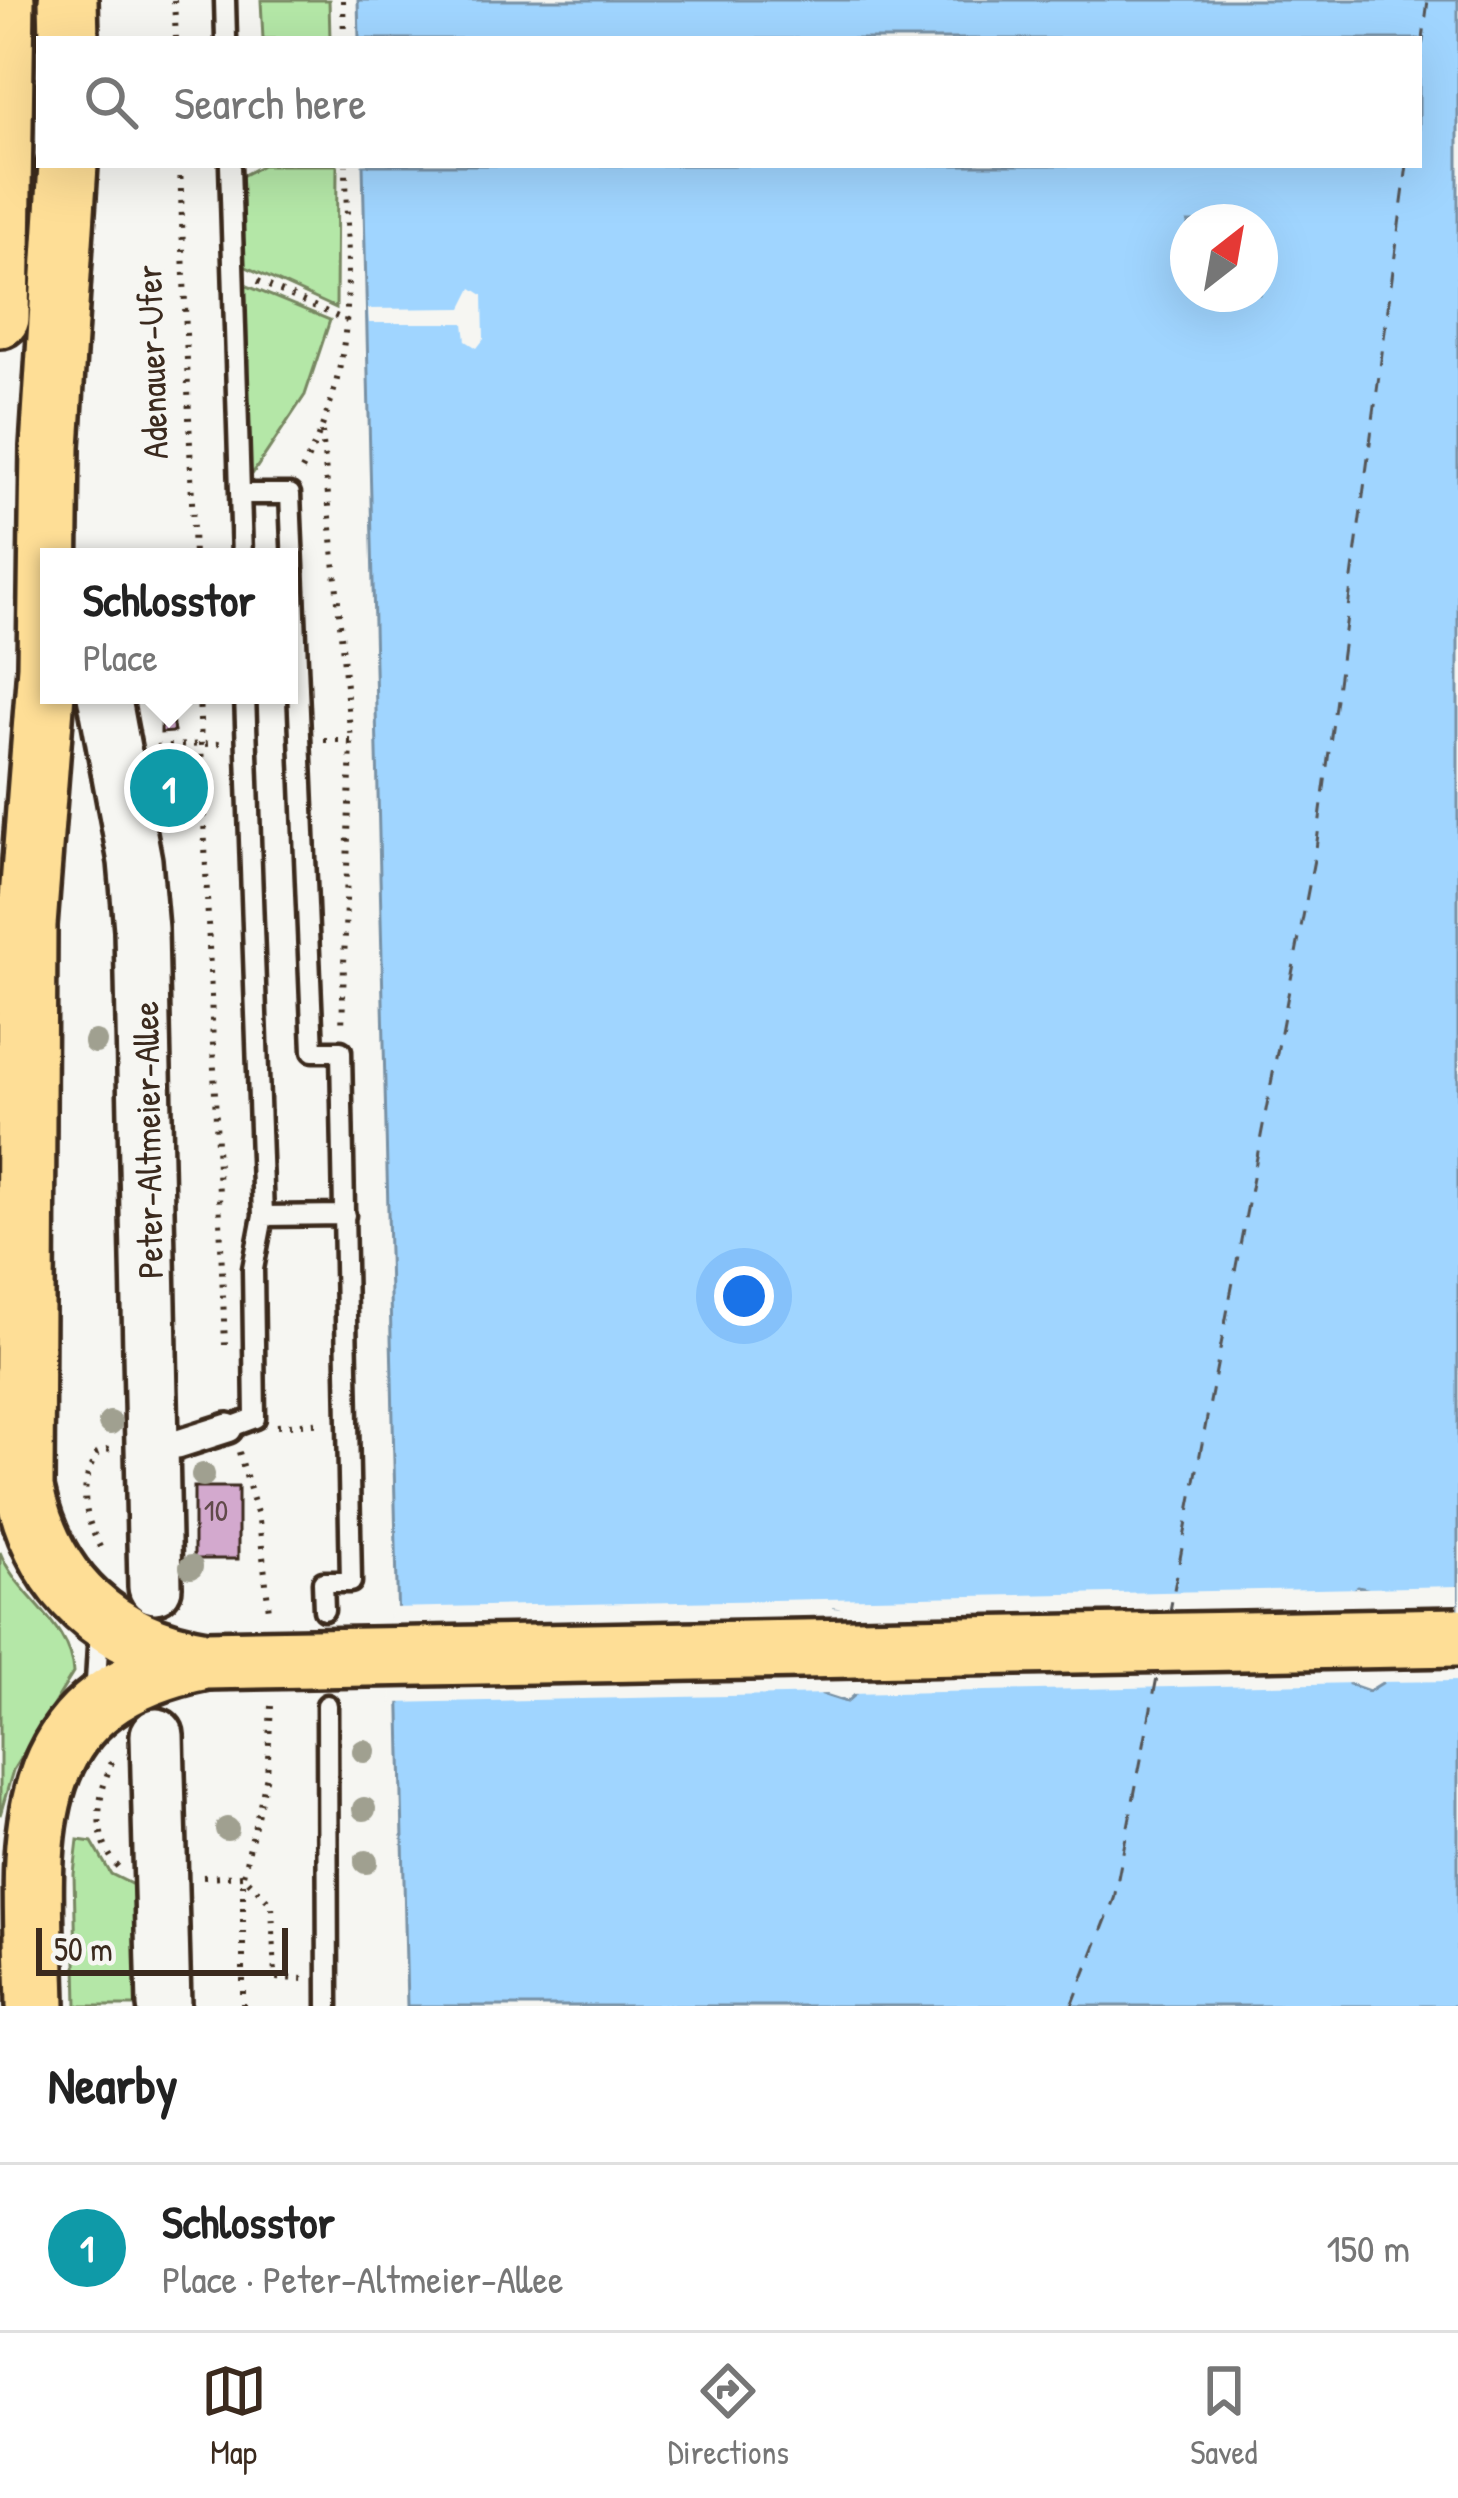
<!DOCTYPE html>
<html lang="en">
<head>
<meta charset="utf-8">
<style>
	:root { --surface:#fff; --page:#f2f2f2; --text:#222; --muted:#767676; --line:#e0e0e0; --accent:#3b2a1e }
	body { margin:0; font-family:"Patrick Hand",sans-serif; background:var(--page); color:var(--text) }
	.compass { position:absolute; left:1170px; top:204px; width:108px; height:108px; border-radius:50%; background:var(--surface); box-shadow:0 12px 48px #0002; rotate:31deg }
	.scale { position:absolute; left:36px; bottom:30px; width:252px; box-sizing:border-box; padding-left:12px; border:6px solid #3b2a1e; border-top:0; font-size:33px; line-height:42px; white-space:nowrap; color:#3b2a1e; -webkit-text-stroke:9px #f6f6f2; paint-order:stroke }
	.you { position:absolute; left:744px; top:1296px; width:42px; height:42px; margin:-30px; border:9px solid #fff; border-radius:50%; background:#1a73e8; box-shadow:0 0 0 18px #1a73e833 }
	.badge { display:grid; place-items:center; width:78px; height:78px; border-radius:50%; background:var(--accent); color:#fff; font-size:39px; font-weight:700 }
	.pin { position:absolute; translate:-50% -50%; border:6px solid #fff; box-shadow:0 3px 12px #0006 }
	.popup { position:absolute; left:40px; top:548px; width:258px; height:156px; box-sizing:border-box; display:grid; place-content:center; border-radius:0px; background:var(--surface); filter:drop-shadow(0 3px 9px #0005); font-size:39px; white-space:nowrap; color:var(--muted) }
	.popup b { font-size:45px; color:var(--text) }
	.popup::after { content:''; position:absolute; left:50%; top:100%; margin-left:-24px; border:24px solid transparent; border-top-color:var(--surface) }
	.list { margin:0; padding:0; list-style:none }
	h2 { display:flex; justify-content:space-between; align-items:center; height:156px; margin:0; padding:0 48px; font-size:51px }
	h2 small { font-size:39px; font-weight:400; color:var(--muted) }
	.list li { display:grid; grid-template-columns:78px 1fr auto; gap:36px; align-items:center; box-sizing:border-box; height:168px; padding:0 48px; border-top:3px solid var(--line) }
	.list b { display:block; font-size:45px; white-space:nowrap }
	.list p { margin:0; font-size:39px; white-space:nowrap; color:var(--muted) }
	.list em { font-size:39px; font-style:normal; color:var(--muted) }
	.icon { flex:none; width:66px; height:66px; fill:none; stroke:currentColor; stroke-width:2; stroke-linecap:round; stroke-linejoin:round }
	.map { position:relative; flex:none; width:1458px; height:2006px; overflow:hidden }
	.search { position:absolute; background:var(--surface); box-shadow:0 12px 48px #0002; left:36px; right:36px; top:36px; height:132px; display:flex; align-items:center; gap:30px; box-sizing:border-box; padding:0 42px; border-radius:0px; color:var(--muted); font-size:45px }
	.sheet { height:324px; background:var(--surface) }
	nav { display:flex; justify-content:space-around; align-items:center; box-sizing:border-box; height:168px; border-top:3px solid var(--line); background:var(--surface); font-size:33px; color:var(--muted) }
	nav a { display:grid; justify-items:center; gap:6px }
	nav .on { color:var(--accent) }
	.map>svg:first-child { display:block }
	.green { fill:#b4e7a7; stroke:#788862; stroke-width:3 }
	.water { fill:#a0d5ff; stroke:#7891a5; stroke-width:3; fill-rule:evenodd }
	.pier { fill:#f6f6f2 }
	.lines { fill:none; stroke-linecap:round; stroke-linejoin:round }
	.ferry { stroke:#545556; stroke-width:3; stroke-dasharray:15 12; stroke-linecap:butt }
	.building { fill:#d3a9ce; stroke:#3b2a1e; stroke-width:3 }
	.service-casing { stroke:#3b2a1e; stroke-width:27 }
	.pedestrian-casing { stroke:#3b2a1e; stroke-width:36 }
	.secondary-casing { stroke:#3b2a1e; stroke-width:60 }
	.primary-casing { stroke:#3b2a1e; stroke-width:66 }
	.path { stroke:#3b2a1e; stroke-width:6; stroke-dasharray:3 9; stroke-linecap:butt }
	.service { stroke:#f6f6f2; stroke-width:18 }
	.pedestrian { stroke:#f6f6f2; stroke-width:27 }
	.secondary { stroke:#f6f6f2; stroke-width:51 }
	.primary { stroke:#fede96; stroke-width:57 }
	.primary-bridge-casing { stroke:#3b2a1e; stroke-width:66; stroke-linecap:butt }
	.primary-bridge { stroke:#fede96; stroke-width:57 }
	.tree { fill:#a0a090 }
	.labels { text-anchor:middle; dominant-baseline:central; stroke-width:10; stroke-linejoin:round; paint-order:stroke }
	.number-label { font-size:30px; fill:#614a4a }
	.street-label { font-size:36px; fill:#3b2a1e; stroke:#f6f6f2 }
</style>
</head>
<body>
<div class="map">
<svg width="1458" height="2006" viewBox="0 0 1458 2006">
	<rect width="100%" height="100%" fill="#f6f6f2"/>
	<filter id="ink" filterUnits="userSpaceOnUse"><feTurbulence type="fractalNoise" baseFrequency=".00833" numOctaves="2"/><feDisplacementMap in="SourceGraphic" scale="24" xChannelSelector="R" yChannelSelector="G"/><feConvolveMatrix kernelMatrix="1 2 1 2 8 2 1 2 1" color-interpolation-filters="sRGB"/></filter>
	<g filter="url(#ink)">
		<!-- green -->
		<path class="green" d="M261,0h68l1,39h-67z
			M263,165h74l-1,143 -94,-43 -2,-88z
			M240,283l90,37 -25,75 -56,84z
			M0,1552c18,46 71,71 73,121l-60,97 -13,45z
			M78,1840l14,2 19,32 30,15 3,117h-67l-3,-132z"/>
		<!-- water -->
		<path class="water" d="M358,0h1100v2006h-1051l-44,-1841h1056v-126h-1060zM1188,222h72v72h-72zM1358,1587l21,5 3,91 -13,8 -20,-7 -3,-89zM823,1605l30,4 3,85 -9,8 -25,-8z"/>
		<!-- pier -->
		<path class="pier" d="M472,288l11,7 1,44 -7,9 -11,-7 -2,-18h-95l-1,-14 94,-1z
			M1458,1586v95l-82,1 -3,-87 -10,-3 -11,4 4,87 -507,11 -2,-83 -13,-4 -9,5 5,82 -439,9 -2,-95z"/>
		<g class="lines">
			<!-- ferry -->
			<path class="ferry" d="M1419,71l9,-71
				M1169,1616l147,-767 91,-684
				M1072,2006l42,-107 44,-227"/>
		</g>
		<!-- building -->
		<path class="building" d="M162,695h6l6,37 -13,1z
			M161,755h13l1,61 -12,-1z
			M194,1487h44v72h-44z"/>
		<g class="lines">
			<defs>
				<path id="service" d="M225,0l1,39
					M230,165l12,392
					M241,494h49l23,557h28l10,531h-28l1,28
					M263,1216l82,-1
					M228,1428l27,-10 -2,-149 10,-53 -18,-521
					M95,1699l4,-69
					M327,1705l1,301"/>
				<path id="pedestrian" d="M178,1444l50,-16"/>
				<path id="secondary" d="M104,695l31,166 6,68 14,658
					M157,1735l7,271"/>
				<path id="primary" d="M68,0l1,39
					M68,165l-18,282 -3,220 -20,258 -3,564c20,96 85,156 182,171
					M0,318l5,-318
					M36,2006c-3,-158 -30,-307 170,-346"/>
			</defs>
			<!-- service casing -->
			<use href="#service" class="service-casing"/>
			<!-- pedestrian casing -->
			<use href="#pedestrian" class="pedestrian-casing"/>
			<!-- secondary casing -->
			<use href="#secondary" class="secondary-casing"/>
			<!-- primary casing -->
			<use href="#primary" class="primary-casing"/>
			<!-- path -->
			<path class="path" d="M174,0l2,39
				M343,0l1,39
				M180,165l14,392
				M258,281l89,40
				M322,432l29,308 -9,289
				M302,470c58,-111 45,-184 44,-305
				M152,695l10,4
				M199,695l26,650
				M168,699l31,-1
				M324,740h27
				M157,747l64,-4
				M277,1426l47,-4
				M239,1452l20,68 10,91
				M100,1547c-16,-31 -22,-61 -3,-93l13,-5
				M112,1762c-15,36 -21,73 6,105
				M203,1877l40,-2 29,30 3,73 30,1
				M243,2006v-131l24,-100 4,-69"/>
			<!-- service -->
			<use href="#service" class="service"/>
			<!-- pedestrian -->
			<use href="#pedestrian" class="pedestrian"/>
			<!-- secondary -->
			<use href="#secondary" class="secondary"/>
			<!-- primary -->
			<use href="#primary" class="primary"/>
			<defs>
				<path id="primary-bridge" d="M206,1660l1252,-23"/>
			</defs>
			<!-- primary-bridge casing -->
			<use href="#primary-bridge" class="primary-bridge-casing"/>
			<!-- primary-bridge -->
			<use href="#primary-bridge" class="primary-bridge"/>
		</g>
		<!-- trees -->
		<g class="tree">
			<circle cx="95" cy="1042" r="12"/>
			<circle cx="110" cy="1423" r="12"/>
			<circle cx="203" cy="1475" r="12"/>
			<circle cx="191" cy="1567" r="12"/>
			<circle cx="364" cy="1751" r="12"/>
			<circle cx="364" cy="1809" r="12"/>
			<circle cx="227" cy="1829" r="12"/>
			<circle cx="366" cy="1862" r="12"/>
		</g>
	</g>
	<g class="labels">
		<!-- number labels -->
		<g class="number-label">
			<text x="216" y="1510">10</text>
		</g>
		<!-- street labels -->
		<g class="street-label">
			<text transform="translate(151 362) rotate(-92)">Adenauer-Ufer</text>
			<text transform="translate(147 1140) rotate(-91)">Peter-Altmeier-Allee</text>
		</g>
	</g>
</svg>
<svg class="compass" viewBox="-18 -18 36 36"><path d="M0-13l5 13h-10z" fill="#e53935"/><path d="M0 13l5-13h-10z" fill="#767676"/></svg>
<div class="scale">50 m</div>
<div class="you"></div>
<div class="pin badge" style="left:169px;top:788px;background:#0f9aa8">1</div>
<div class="popup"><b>Schlosstor</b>Place</div>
<div class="search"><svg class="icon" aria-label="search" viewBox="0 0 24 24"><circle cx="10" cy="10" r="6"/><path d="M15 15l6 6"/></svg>Search here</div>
</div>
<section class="sheet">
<h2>Nearby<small></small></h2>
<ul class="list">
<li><span class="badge" style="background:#0f9aa8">1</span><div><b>Schlosstor</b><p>Place · Peter-Altmeier-Allee</p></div><em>150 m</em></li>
</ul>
</section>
<nav>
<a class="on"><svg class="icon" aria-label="map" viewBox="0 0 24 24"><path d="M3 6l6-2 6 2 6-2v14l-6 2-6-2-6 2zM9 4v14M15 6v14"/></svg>Map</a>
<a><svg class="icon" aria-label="directions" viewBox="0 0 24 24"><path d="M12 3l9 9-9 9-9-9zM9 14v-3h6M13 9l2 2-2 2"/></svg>Directions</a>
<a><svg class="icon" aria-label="saved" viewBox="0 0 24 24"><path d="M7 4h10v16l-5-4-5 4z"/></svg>Saved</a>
</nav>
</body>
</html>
